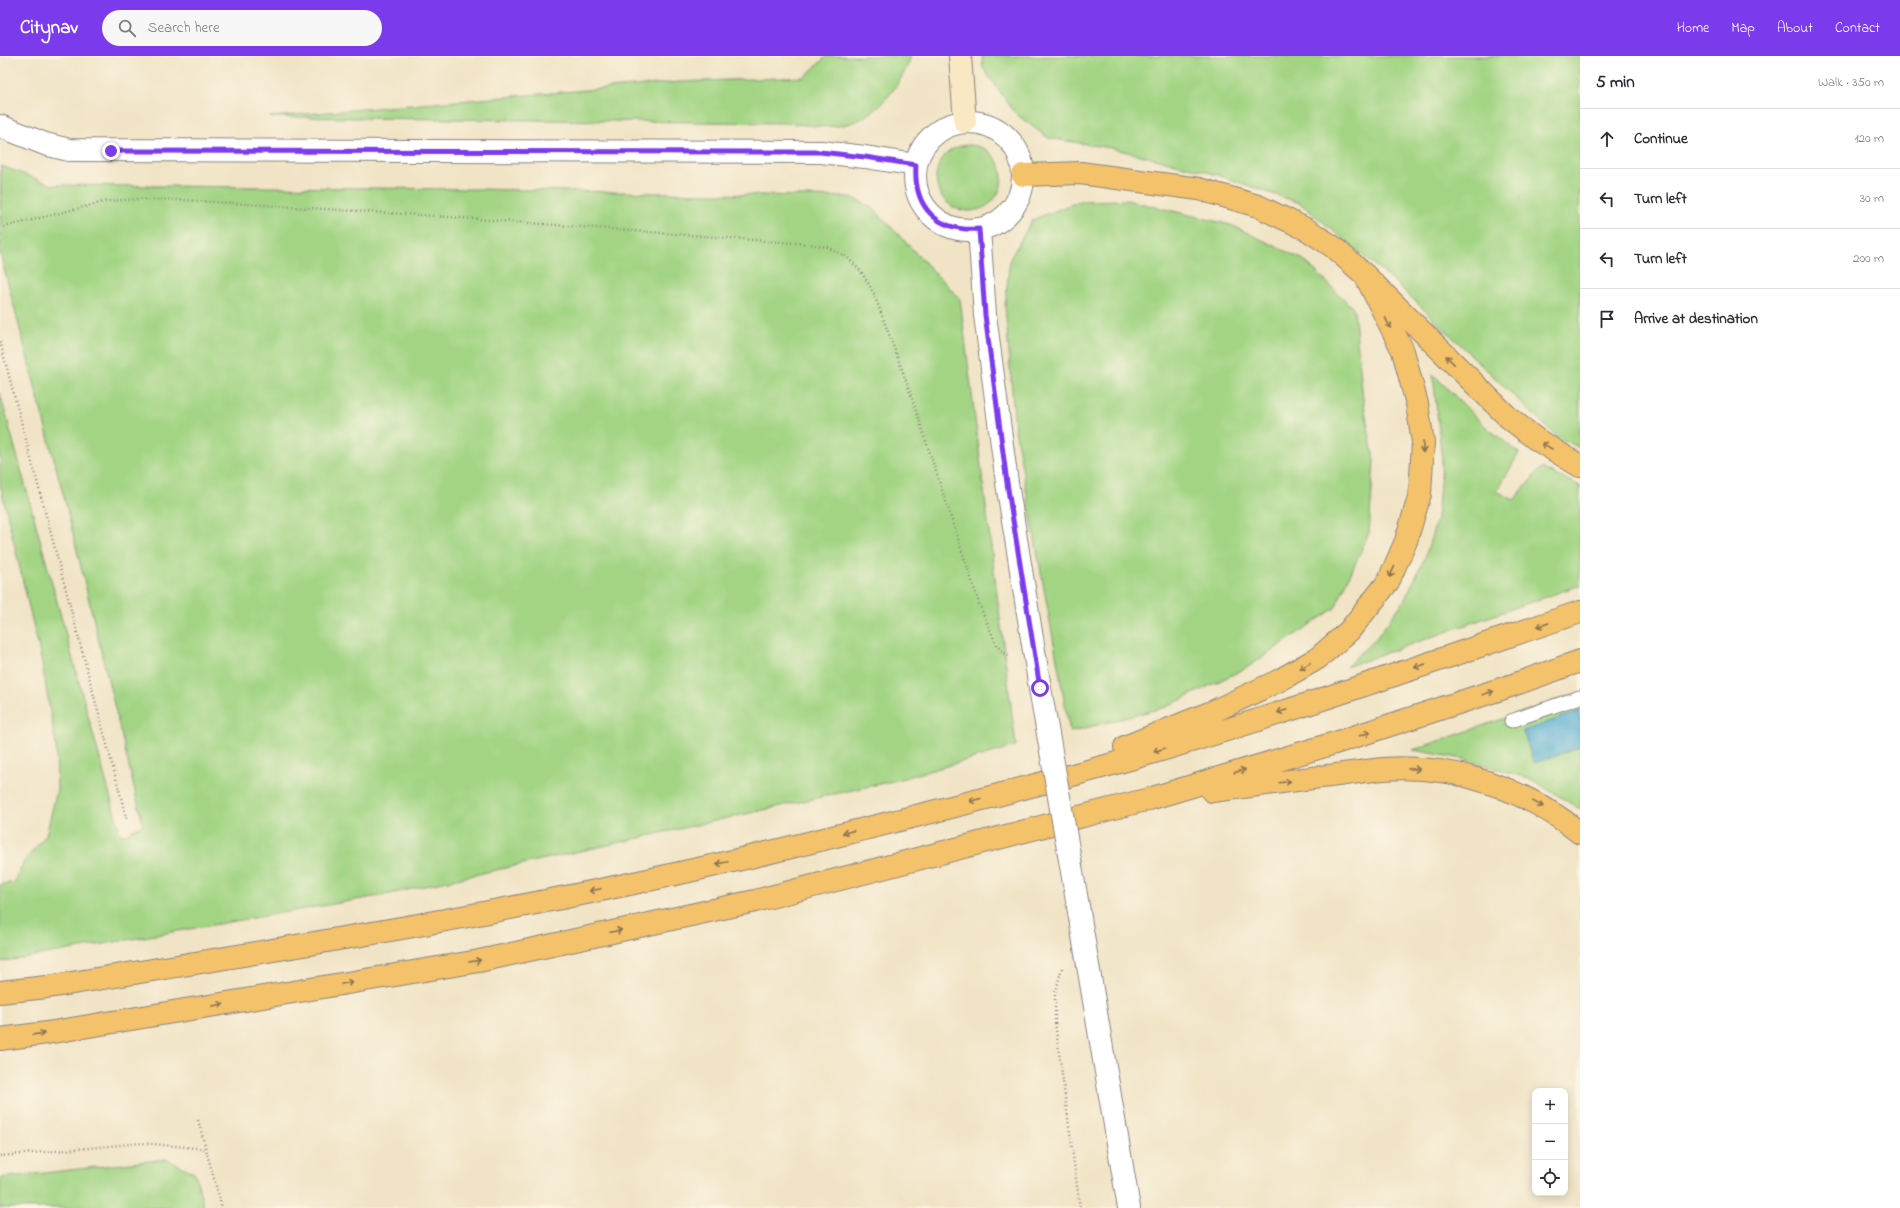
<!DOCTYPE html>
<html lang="en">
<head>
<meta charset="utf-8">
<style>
	:root { --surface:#fff; --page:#f7f7f7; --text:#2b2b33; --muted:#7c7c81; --line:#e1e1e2; --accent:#7c3aed }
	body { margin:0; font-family:"Indie Flower",sans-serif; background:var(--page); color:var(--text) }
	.controls { position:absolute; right:12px; bottom:12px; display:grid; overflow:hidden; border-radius:8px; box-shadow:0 2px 10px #0003 }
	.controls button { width:36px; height:36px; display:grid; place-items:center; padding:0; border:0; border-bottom:1px solid var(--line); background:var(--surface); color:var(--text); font:20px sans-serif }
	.stop { position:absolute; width:12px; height:12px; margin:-9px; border:3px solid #7c3aed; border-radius:50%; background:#fff }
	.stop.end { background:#7c3aed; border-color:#fff; box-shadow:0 1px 4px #0008 }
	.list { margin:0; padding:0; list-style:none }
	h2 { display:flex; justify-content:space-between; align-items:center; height:52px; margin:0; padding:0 16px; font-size:17px }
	h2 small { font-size:13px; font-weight:400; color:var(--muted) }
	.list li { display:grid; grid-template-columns:26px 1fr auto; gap:12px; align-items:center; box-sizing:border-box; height:60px; padding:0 16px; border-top:1px solid var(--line) }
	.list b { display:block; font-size:15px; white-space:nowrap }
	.list em { font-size:13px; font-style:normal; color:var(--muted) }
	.icon { flex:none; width:22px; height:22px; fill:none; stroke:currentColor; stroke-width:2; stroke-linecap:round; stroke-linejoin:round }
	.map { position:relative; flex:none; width:1580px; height:1152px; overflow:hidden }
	header { display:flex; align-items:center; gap:24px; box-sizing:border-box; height:56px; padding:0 20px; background:var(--accent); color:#fff }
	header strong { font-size:19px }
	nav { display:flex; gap:22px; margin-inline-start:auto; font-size:14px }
	.search { width:280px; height:36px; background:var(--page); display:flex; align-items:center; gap:10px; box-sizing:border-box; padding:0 14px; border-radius:22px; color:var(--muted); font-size:15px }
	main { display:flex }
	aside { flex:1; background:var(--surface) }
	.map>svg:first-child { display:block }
	.green { fill:#a2d483; stroke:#627b5f }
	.water { fill:#56aed3; stroke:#3c6887 }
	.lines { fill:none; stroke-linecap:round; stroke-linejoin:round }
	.service-casing { stroke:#8a8380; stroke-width:15 }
	.tertiary-casing { stroke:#8a8380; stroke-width:24 }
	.secondary-casing { stroke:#8a8380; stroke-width:24 }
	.motorway-casing { stroke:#8a8380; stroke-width:24 }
	.path { stroke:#8a8380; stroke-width:2.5; stroke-dasharray:1 3; stroke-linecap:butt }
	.service { stroke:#fff; stroke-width:13 }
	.tertiary { stroke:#fff; stroke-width:22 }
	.secondary { stroke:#fae7c3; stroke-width:22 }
	.motorway { stroke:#f3c26a; stroke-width:22 }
	.tertiary-bridge-casing { stroke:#8a8380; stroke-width:24; stroke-linecap:butt }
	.tertiary-bridge { stroke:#fff; stroke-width:22 }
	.oneway { stroke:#8a7252 }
	.route { stroke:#7c3aed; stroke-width:5 }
</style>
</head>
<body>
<header>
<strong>Citynav</strong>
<div class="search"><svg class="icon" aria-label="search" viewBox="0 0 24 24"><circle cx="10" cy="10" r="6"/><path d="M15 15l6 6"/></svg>Search here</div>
<nav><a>Home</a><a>Map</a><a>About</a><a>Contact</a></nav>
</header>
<main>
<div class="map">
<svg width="1580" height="1152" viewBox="0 0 1580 1152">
	<rect width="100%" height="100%" fill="#fcf5e5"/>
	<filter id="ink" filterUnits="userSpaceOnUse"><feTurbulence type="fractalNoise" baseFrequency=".025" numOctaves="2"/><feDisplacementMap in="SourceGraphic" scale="8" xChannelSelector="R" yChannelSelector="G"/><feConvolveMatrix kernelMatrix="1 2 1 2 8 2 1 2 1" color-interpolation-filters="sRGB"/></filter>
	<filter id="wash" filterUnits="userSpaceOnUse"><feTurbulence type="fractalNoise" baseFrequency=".012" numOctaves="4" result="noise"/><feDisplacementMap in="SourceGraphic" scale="16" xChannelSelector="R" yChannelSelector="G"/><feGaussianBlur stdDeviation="0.9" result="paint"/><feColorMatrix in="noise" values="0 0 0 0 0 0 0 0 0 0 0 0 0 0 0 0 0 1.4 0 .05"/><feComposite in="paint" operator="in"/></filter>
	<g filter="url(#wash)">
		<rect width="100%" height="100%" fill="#f1e4c6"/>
		<!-- green -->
		<path class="green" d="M827,0h84c-10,31 -39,67 -74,70 -16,2 -35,-2 -52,-3l-515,-6 410,-35 124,-5z
			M982,0h598v392l-23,-11 -160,-153 -97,-81 -95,-32 -94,-23 -63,-10 -32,-24 -33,-46z
			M936 122a33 33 0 1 1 66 0a33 33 0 1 1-66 0Z
			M1,110l52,19 423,4 375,8 22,11 87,91 56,447 -119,34 -512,115 -385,67v-77l15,-3 8,-19 23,-28 11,-45 -1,-44 -15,-88 -41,-174v-91l121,443 22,-11 -77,-320 -66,-252z
			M1127,144l104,25 73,35 50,49 9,90 11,61 -5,73 -34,75 -87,59 -82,40 -96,25 -55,-303 -10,-124 5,-46 22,-39 47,-19z
			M1433,318l52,52 34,27 -22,38 17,9 27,-32 39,18v99l-234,82 31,-30 27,-36 21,-44 12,-38 5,-58z
			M1580,636v19l-57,21 12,31 45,-16v62l-51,-31 -65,-19 -51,-9z
			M166,1103l29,14 9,35h-204v-30z"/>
		<!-- water -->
		<path class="water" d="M1580,655v36l-46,16 -11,-32z"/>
	</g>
	<g filter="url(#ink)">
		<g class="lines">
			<defs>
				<path id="service" d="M1511,665l69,-24"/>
				<path id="tertiary" d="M915 120a54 54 0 1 1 108 0a54 54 0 1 1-108 0Z
					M0,70l45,18 24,6 752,2 44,5 51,8
					M979,173l6,86 22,168 33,205
					M1079,856l50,296"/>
				<path id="secondary" d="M960,0l5,66"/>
				<path id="motorway" d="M1023,119l57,-2 119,16 59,17 48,23 26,17 33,29 143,142 28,22 44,27
					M1125,691l87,-35 68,-32 38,-22 31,-27 39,-49 18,-41 14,-47 3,-52 -6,-38 -14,-53 -38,-76
					M1212,735c36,-5 72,-9 108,-14 21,-2 42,-6 63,-8 72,-5 141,19 197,64
					M0,936l47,-5c235,-38 471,-75 703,-130 128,-31 257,-63 384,-99 151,-44 298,-96 446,-146
					M0,983l47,-6 432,-72 276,-60 394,-102 189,-57 172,-56 70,-25"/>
			</defs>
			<!-- service casing -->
			<use href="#service" class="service-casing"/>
			<!-- tertiary casing -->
			<use href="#tertiary" class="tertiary-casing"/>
			<!-- secondary casing -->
			<use href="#secondary" class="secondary-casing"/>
			<!-- motorway casing -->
			<use href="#motorway" class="motorway-casing"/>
			<!-- path -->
			<path class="path" d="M0,172l108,-27 32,-2 40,1 256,16 372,28 19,3 20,10 14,14 13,23 33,89 73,223 17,40 13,12
				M0,286l127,478
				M1062,912l-7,25v29l25,186
				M198,1064l24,88
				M0,1100l142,-13 64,6"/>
			<!-- service -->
			<use href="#service" class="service"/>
			<!-- tertiary -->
			<use href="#tertiary" class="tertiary"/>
			<!-- secondary -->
			<use href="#secondary" class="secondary"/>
			<!-- motorway -->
			<use href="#motorway" class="motorway"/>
			<defs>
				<path id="tertiary-bridge" d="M1040,632l39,224"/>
			</defs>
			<!-- tertiary-bridge casing -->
			<use href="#tertiary-bridge" class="tertiary-bridge-casing"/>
			<!-- tertiary-bridge -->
			<use href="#tertiary-bridge" class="tertiary-bridge"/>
		</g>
		<!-- one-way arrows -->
		<defs><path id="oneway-shaft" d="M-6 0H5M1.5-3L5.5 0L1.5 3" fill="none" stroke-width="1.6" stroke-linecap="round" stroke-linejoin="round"/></defs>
		<g class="oneway">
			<use href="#oneway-shaft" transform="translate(1388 267) rotate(63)"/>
			<use href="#oneway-shaft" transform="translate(1450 304) rotate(-135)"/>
			<use href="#oneway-shaft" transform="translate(1547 390) rotate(-148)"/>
			<use href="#oneway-shaft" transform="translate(1423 391) rotate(92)"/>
			<use href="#oneway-shaft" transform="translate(1392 516) rotate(114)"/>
			<use href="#oneway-shaft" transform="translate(1543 569) rotate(161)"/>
			<use href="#oneway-shaft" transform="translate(1305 610) rotate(149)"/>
			<use href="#oneway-shaft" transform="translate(1420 610) rotate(161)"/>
			<use href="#oneway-shaft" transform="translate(1488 637) rotate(-18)"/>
			<use href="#oneway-shaft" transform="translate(1283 655) rotate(163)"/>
			<use href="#oneway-shaft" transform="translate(1365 678) rotate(-18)"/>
			<use href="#oneway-shaft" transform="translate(1159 694) rotate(163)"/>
			<use href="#oneway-shaft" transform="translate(1414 713) rotate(3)"/>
			<use href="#oneway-shaft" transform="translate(1240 715) rotate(-17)"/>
			<use href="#oneway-shaft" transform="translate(1285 726) rotate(-7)"/>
			<use href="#oneway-shaft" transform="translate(975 744) rotate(166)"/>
			<use href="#oneway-shaft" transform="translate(1538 748) rotate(29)"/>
			<use href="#oneway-shaft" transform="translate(848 776) rotate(166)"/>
			<use href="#oneway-shaft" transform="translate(722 807) rotate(168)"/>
			<use href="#oneway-shaft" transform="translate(595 834) rotate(168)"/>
			<use href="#oneway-shaft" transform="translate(616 875) rotate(-12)"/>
			<use href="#oneway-shaft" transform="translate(475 905) rotate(-10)"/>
			<use href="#oneway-shaft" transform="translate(347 927) rotate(-10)"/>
			<use href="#oneway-shaft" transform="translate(218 949) rotate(-9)"/>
			<use href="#oneway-shaft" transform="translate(39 978) rotate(-7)"/>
		</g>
	</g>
	<g class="lines" filter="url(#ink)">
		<!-- route -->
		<path class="route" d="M111,95l709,1 45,5 51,8c-3,42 21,67 63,64l6,86 22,168 33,205"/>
	</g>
</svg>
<div class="controls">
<button>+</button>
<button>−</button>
<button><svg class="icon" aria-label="locate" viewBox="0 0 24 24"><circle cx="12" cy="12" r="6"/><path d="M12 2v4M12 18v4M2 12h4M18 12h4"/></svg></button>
</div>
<div class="stop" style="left:1040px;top:632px"></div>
<div class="stop end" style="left:111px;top:95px"></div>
</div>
<aside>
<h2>5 min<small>Walk · 350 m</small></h2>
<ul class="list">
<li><svg class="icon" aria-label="ahead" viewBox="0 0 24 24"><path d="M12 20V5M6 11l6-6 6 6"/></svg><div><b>Continue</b></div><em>120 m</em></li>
<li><svg class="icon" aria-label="left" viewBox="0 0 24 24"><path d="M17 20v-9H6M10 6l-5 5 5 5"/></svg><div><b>Turn left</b></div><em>30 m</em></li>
<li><svg class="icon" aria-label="left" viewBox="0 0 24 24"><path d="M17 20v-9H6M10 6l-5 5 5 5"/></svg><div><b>Turn left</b></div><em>200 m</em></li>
<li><svg class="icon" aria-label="arrive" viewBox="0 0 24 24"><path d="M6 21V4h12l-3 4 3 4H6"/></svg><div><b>Arrive at destination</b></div></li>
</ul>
</aside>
</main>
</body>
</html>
